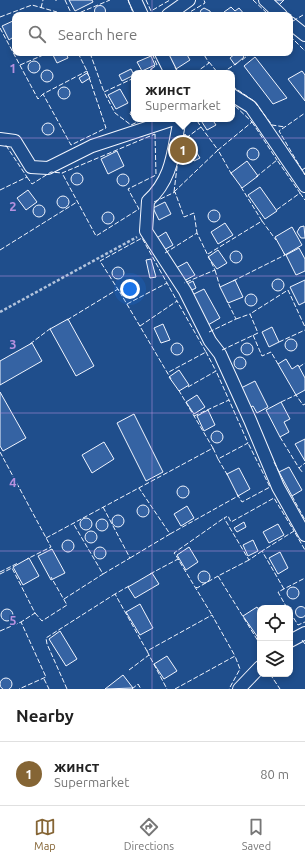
<!DOCTYPE html>
<html lang="en">
<head>
<meta charset="utf-8">
<style>
	:root { --surface:#fff; --page:#f6f6f6; --text:#222; --muted:#767676; --line:#e0e0e0; --accent:#856535 }
	body { margin:0; font-family:Ubuntu,sans-serif; background:var(--page); color:var(--text) }
	.controls { position:absolute; right:12px; bottom:12px; display:grid; overflow:hidden; border-radius:8px; box-shadow:0 2px 6px #0003 }
	.controls button { width:36px; height:36px; display:grid; place-items:center; padding:0; border:0; border-bottom:1px solid var(--line); background:var(--surface); color:var(--text); font:20px sans-serif }
	.you { position:absolute; left:130px; top:289px; width:14px; height:14px; margin:-10px; border:3px solid #fff; border-radius:50%; background:#1a73e8; box-shadow:0 0 0 6px #1a73e833 }
	.badge { display:grid; place-items:center; width:26px; height:26px; border-radius:50%; background:var(--accent); color:#fff; font-size:13px; font-weight:700 }
	.pin { position:absolute; translate:-50% -50%; border:2px solid #fff; box-shadow:0 1px 4px #0006 }
	.popup { position:absolute; left:131px; top:70px; width:104px; height:52px; box-sizing:border-box; display:grid; place-content:center; border-radius:8px; background:var(--surface); filter:drop-shadow(0 1px 3px #0005); font-size:13px; white-space:nowrap; color:var(--muted) }
	.popup b { font-size:15px; color:var(--text) }
	.popup::after { content:''; position:absolute; left:50%; top:100%; margin-left:-8px; border:8px solid transparent; border-top-color:var(--surface) }
	.list { margin:0; padding:0; list-style:none }
	h2 { display:flex; justify-content:space-between; align-items:center; height:52px; margin:0; padding:0 16px; font-size:17px }
	h2 small { font-size:13px; font-weight:400; color:var(--muted) }
	.list li { display:grid; grid-template-columns:26px 1fr auto; gap:12px; align-items:center; box-sizing:border-box; height:64px; padding:0 16px; border-top:1px solid var(--line) }
	.list b { display:block; font-size:15px; white-space:nowrap }
	.list p { margin:0; font-size:13px; white-space:nowrap; color:var(--muted) }
	.list em { font-size:13px; font-style:normal; color:var(--muted) }
	.icon { flex:none; width:22px; height:22px; fill:none; stroke:currentColor; stroke-width:2; stroke-linecap:round; stroke-linejoin:round }
	.map { position:relative; flex:none; width:305px; height:689px; overflow:hidden }
	.search { position:absolute; background:var(--surface); box-shadow:0 2px 6px #0003; left:12px; right:12px; top:12px; height:44px; display:flex; align-items:center; gap:10px; box-sizing:border-box; padding:0 14px; border-radius:8px; color:var(--muted); font-size:15px }
	.sheet { height:116px; background:var(--surface) }
	nav { display:flex; justify-content:space-around; align-items:center; box-sizing:border-box; height:56px; border-top:1px solid var(--line); background:var(--surface); font-size:11px; color:var(--muted) }
	nav a { display:grid; justify-items:center; gap:2px }
	nav .on { color:var(--accent) }
	.map>svg:first-child { display:block }
	.building { fill:#3563a3; stroke:#f2f6ff }
	.lines { fill:none; stroke-linecap:round; stroke-linejoin:round }
	.minor-casing { stroke:#f2f6ff; stroke-width:14 }
	.path { stroke:#b3c4dc; stroke-width:2.5; stroke-dasharray:3 2; stroke-linecap:butt }
	.minor { stroke:#1f4e8c; stroke-width:12 }
	.fence { stroke:#f2f6ff; stroke-width:1; stroke-dasharray:5 2; stroke-linecap:butt }
	.grid { fill:none; stroke:#b691df; stroke-width:1; stroke-opacity:0.55 }
	.grid-label { font-size:13px; text-anchor:middle; font-weight:bold; fill:#b691df; stroke:#1f4e8c; stroke-width:3; stroke-linejoin:round; paint-order:stroke }
</style>
</head>
<body>
<div class="map">
<svg width="305" height="689" viewBox="0 0 305 689">
	<rect width="100%" height="100%" fill="#1f4e8c"/>
	<!-- building -->
	<path class="building" d="M69,0h23l1,2 -18,9z
		M270,0h14l-7,7z
		M94.5 11a5.5 5.5 0 1 1 11 0a5.5 5.5 0 1 1-11 0Z
		M231,7l4,4 4,-3 6,7h-18l-3,-3z
		M204,8l6,3 1,4h-12l2,-5z
		M15,20v16l-6,4 -7,-14z
		M52,53h14l2,5 -11,5z
		M167,53h19l4,7 -14,9z
		M236,53h5l3,4 -9,8 -5,-7z
		M151,56l4,9 -13,6 -5,-9z
		M255,57l32,41 -14,6 -29,-38z
		M28 67a6 6 0 1 1 12 0a6 6 0 1 1-12 0Z
		M131,69l3,6 -12,6 -3,-6z
		M41 76a6 6 0 1 1 12 0a6 6 0 1 1-12 0Z
		M302,71l3,4v26l-17,-22z
		M87,73l3,5 -8,5 -3,-5z
		M58 93a6 6 0 1 1 12 0a6 6 0 1 1-12 0Z
		M120,89l8,14 -12,6 -8,-14z
		M133,107h1v11l-4,-4z
		M200,119h12l4,6 -9,5z
		M42 129a6 6 0 1 1 12 0a6 6 0 1 1-12 0Z
		M185,134l15,24 -6,3 -2,-3 -8,5 -4,-22z
		M247 154a6 6 0 1 1 12 0a6 6 0 1 1-12 0Z
		M117,151l7,15 -16,8 -7,-15z
		M247,161l11,15 -16,12 -11,-15z
		M71 179a6 6 0 1 1 12 0a6 6 0 1 1-12 0Z
		M117 180a6 6 0 1 1 12 0a6 6 0 1 1-12 0Z
		M260,187l17,24 -12,8 -17,-24z
		M28,190l9,12 -11,8 -9,-12z
		M57 202a6 6 0 1 1 12 0a6 6 0 1 1-12 0Z
		M165,202l6,12 -12,6 -6,-12z
		M33 211a6 6 0 1 1 12 0a6 6 0 1 1-12 0Z
		M208 216a6 6 0 1 1 12 0a6 6 0 1 1-12 0Z
		M102 218a6 6 0 1 1 12 0a6 6 0 1 1-12 0Z
		M225,223l8,12 -15,9 -7,-12z
		M304,226l1,12h-4l-4,-6 3,-5z
		M292,227l10,18 -17,10 -10,-18z
		M166,232l7,13 -11,6 -7,-12z
		M299,248l6,11v12l-9,4 -10,-20z
		M218,250l9,13 -10,6 -9,-12z
		M230 257a6 6 0 1 1 12 0a6 6 0 1 1-12 0Z
		M151,259l5,18 -6,1 -4,-18z
		M187,262l8,13 -11,6 -8,-13z
		M112 273a6 6 0 1 1 12 0a6 6 0 1 1-12 0Z
		M272 285a6 6 0 1 1 12 0a6 6 0 1 1-12 0Z
		M235,280l8,17 -15,6 -8,-16z
		M305,280v22l-6,3 -9,-18z
		M193,281l3,7 -6,3 -3,-7z
		M204,289l16,29 -12,7 -16,-30z
		M245 300a6 6 0 1 1 12 0a6 6 0 1 1-12 0Z
		M68,319l26,47 -18,10 -26,-47z
		M163,324l7,16 -9,3 -7,-15z
		M272,327l7,15 -10,5 -7,-15z
		M285 345a6 6 0 1 1 12 0a6 6 0 1 1-12 0Z
		M171 349a6 6 0 1 1 12 0a6 6 0 1 1-12 0Z
		M32,343l10,18 -42,24v-24z
		M241 349a6 6 0 1 1 12 0a6 6 0 1 1-12 0Z
		M234 363a6 6 0 1 1 12 0a6 6 0 1 1-12 0Z
		M286,359l6,10 6,-4 7,13v12l-9,5 -18,-31z
		M179,370l10,15 -10,6 -10,-14z
		M255,381l13,26 -11,6 -4,-7 -5,2 -9,-19z
		M0,392l26,46 -23,13 -3,-5z
		M197,395l8,12 -11,7 -8,-12z
		M281,402l9,17 -6,3 5,10 -9,5 -14,-27z
		M208,410l7,15 -11,6 -7,-15z
		M134,414l29,58 -17,9 -29,-58z
		M211 437a6 6 0 1 1 12 0a6 6 0 1 1-12 0Z
		M305,439v22l-10,-17z
		M104,442l10,17 -22,14 -10,-18z
		M289,467l13,23 -10,6 -13,-24z
		M239,468l11,21 -12,7 -11,-22z
		M177 492a6 6 0 1 1 12 0a6 6 0 1 1-12 0Z
		M137 511a6 6 0 1 1 12 0a6 6 0 1 1-12 0Z
		M187,506l7,12 -13,8 -7,-12z
		M112 521a6 6 0 1 1 12 0a6 6 0 1 1-12 0Z
		M80 524a6 6 0 1 1 12 0a6 6 0 1 1-12 0Z
		M96 525a6 6 0 1 1 12 0a6 6 0 1 1-12 0Z
		M244,522l2,5 -9,5 -3,-4z
		M278,524l6,11 -15,8 -6,-11z
		M85 537a6 6 0 1 1 12 0a6 6 0 1 1-12 0Z
		M62 546a6 6 0 1 1 12 0a6 6 0 1 1-12 0Z
		M253,540l5,11 -10,5 -5,-11z
		M94 553a6 6 0 1 1 12 0a6 6 0 1 1-12 0Z
		M189,547l9,15 -12,8 -9,-15z
		M52,549l13,24 -14,7 -13,-24z
		M280,552l8,16 -10,6 -9,-16z
		M29,558l10,18 -16,9 -10,-18z
		M198 577a6 6 0 1 1 12 0a6 6 0 1 1-12 0Z
		M152,573l7,11 -24,14 -7,-11z
		M287 593a6 6 0 1 1 12 0a6 6 0 1 1-12 0Z
		M140,604l13,24 -13,7 -14,-23z
		M295.5 612a5.5 5.5 0 1 1 11 0a5.5 5.5 0 1 1-11 0Z
		M257,607l3,5 -1,27 -16,-23z
		M1 615a6 6 0 1 1 12 0a6 6 0 1 1-12 0Z
		M60,631l17,28 -11,7 -17,-27z
		M167,656l10,15 -13,8 -10,-15z
		M123,675l10,13 -28,1z
		M0 684a6 6 0 1 1 12 0a6 6 0 1 1-12 0Z"/>
	<g class="lines">
		<defs>
			<path id="minor" d="M135,0l7,15
				M265,0l16,15
				M168,15l21,-15
				M290,23l15,12
				M161,53l10,20
				M232,95l19,12 54,79
				M180,119c-7,32 -7,59 -32,82l-2,30 39,60 25,50 10,13 30,66 28,67 27,48
				M0,139l15,2 16,26 17,1 44,-22 82,-27
				M290,641l15,-8
				M239,689l21,-22"/>
		</defs>
		<!-- minor casing -->
		<use href="#minor" class="minor-casing"/>
		<!-- path -->
		<path class="path" d="M0,312l137,-75"/>
		<!-- minor -->
		<use href="#minor" class="minor"/>
		<!-- fence -->
		<path class="fence" d="M55,0h2
			M65,0l7,15
			M128,0l6,15
			M146,0l5,11 19,-11
			M253,0l15,14
			M41,8l2,-8
			M74,15l36,-15
			M185,15l20,-12 -1,-3
			M0,17l32,-12 25,7 1,3
			M293,21l10,-6
			M0,28l38,71 5,-5
			M290,36l15,15
			M39,53l2,3 6,-3
			M78,53l9,18
			M90,53l14,39
			M242,60l9,-7
			M209,62l9,11
			M20,65l21,-9
			M175,67l3,6
			M151,69l6,-4 -5,-12
			M87,71l19,57 -35,17 -28,-51z
			M144,73l7,-4 2,4
			M195,73l14,-10 -6,-10
			M222,73l15,-10
			M134,78l-30,14 11,21 16,12 13,-6
			M232,86l22,15 18,24 13,2
			M252,122l25,38
			M201,127l17,23 34,-28 -20,-19
			M155,134l1,41 -28,14 11,20 -43,27 -34,-63z
			M186,138l15,-11 -5,-8
			M305,168l-3,2 3,5
			M302,170l-23,-39 26,-18
			M27,177l5,7 19,-12 11,1
			M256,177l21,-17 23,33 -25,18
			M241,187l21,34
			M0,190l27,-13 -22,-33
			M174,192l44,-42 14,25
			M174,192l5,-41
			M300,193l5,7
			M154,202l21,-10 9,25 10,-4 3,20
			M0,250l77,-48
			M165,253l32,-20 18,37 -31,13
			M208,254l54,-33 14,19
			M215,270l5,17
			M233,281l52,-26 -1,-2
			M119,291l-19,-30 42,-23 35,63
			M127,304l40,-21
			M236,319l14,-5
			M67,320l51,-31 53,90
			M140,326l37,-25 29,51 -39,21
			M209,332l27,-13 -9,-18
			M253,335l9,21 9,-4 7,12
			M279,342l26,-12
			M30,344l21,-16
			M222,350l36,-17 -8,-19 38,-24 17,37
			M299,367l6,-4
			M188,387l28,-16 -10,-19
			M281,402l15,-7 7,10 2,-1
			M194,416l35,-16 -13,-29
			M280,437l19,31 6,-5
			M213,448l5,11 30,-16 -19,-43
			M0,452l51,95 -24,12
			M218,459l10,17
			M274,462l5,10
			M299,468l4,5
			M237,494l5,8 28,-15 -22,-44
			M292,496l13,24
			M170,534l68,-38
			M46,538l167,-90 -35,-59
			M262,551l-13,9 -25,-42 4,-2 3,6 43,-24 20,33
			M130,558l40,-24 -31,-46
			M179,560l-5,-7 50,-35
			M249,560l-31,16 40,65 2,-1
			M0,572l18,-9
			M0,574l12,-6 23,45 -14,9
			M103,574l27,-16 -27,-51
			M150,574l28,-15 34,56
			M129,586l-14,8 32,57
			M196,587l1,1 21,-12
			M284,589l-22,-38 32,-20 11,19
			M64,599l39,-25 -30,-51
			M287,608l-9,-16 27,-14
			M290,612l8,13 7,-3
			M35,613l7,8 25,-16 -16,-28
			M0,631l21,-9 25,55 -27,12
			M302,640l3,4
			M149,655l-2,-4 65,-36 23,41
			M129,670l20,-15 18,34
			M270,674l10,15
			M44,679l5,10
			M67,689l-20,-45 -1,-6 69,-44
			M132,689l6,-5 3,5
			M175,689l60,-33 5,13 -11,20"/>
	</g>
	<!-- grid -->
	<path class="grid" d="M152,0v15M152,53v636M0,138h305M0,276h305M0,413h305M0,551h305"/>
	<g class="grid-label">
		<text x="13" y="73">1</text>
		<text x="13" y="211">2</text>
		<text x="13" y="349">3</text>
		<text x="13" y="487">4</text>
		<text x="13" y="625">5</text>
	</g>
</svg>
<div class="controls">
<button><svg class="icon" aria-label="locate" viewBox="0 0 24 24"><circle cx="12" cy="12" r="6"/><path d="M12 2v4M12 18v4M2 12h4M18 12h4"/></svg></button>
<button><svg class="icon" aria-label="layers" viewBox="0 0 24 24"><path d="M12 4l9 5-9 5-9-5zM3 14l9 5 9-5"/></svg></button>
</div>
<div class="you"></div>
<div class="pin badge" style="left:183px;top:150px">1</div>
<div class="popup"><b>жинст</b>Supermarket</div>
<div class="search"><svg class="icon" aria-label="search" viewBox="0 0 24 24"><circle cx="10" cy="10" r="6"/><path d="M15 15l6 6"/></svg>Search here</div>
</div>
<section class="sheet">
<h2>Nearby<small></small></h2>
<ul class="list">
<li><span class="badge">1</span><div><b>жинст</b><p>Supermarket</p></div><em>80 m</em></li>
</ul>
</section>
<nav>
<a class="on"><svg class="icon" aria-label="map" viewBox="0 0 24 24"><path d="M3 6l6-2 6 2 6-2v14l-6 2-6-2-6 2zM9 4v14M15 6v14"/></svg>Map</a>
<a><svg class="icon" aria-label="directions" viewBox="0 0 24 24"><path d="M12 3l9 9-9 9-9-9zM9 14v-3h6M13 9l2 2-2 2"/></svg>Directions</a>
<a><svg class="icon" aria-label="saved" viewBox="0 0 24 24"><path d="M7 4h10v16l-5-4-5 4z"/></svg>Saved</a>
</nav>
</body>
</html>
